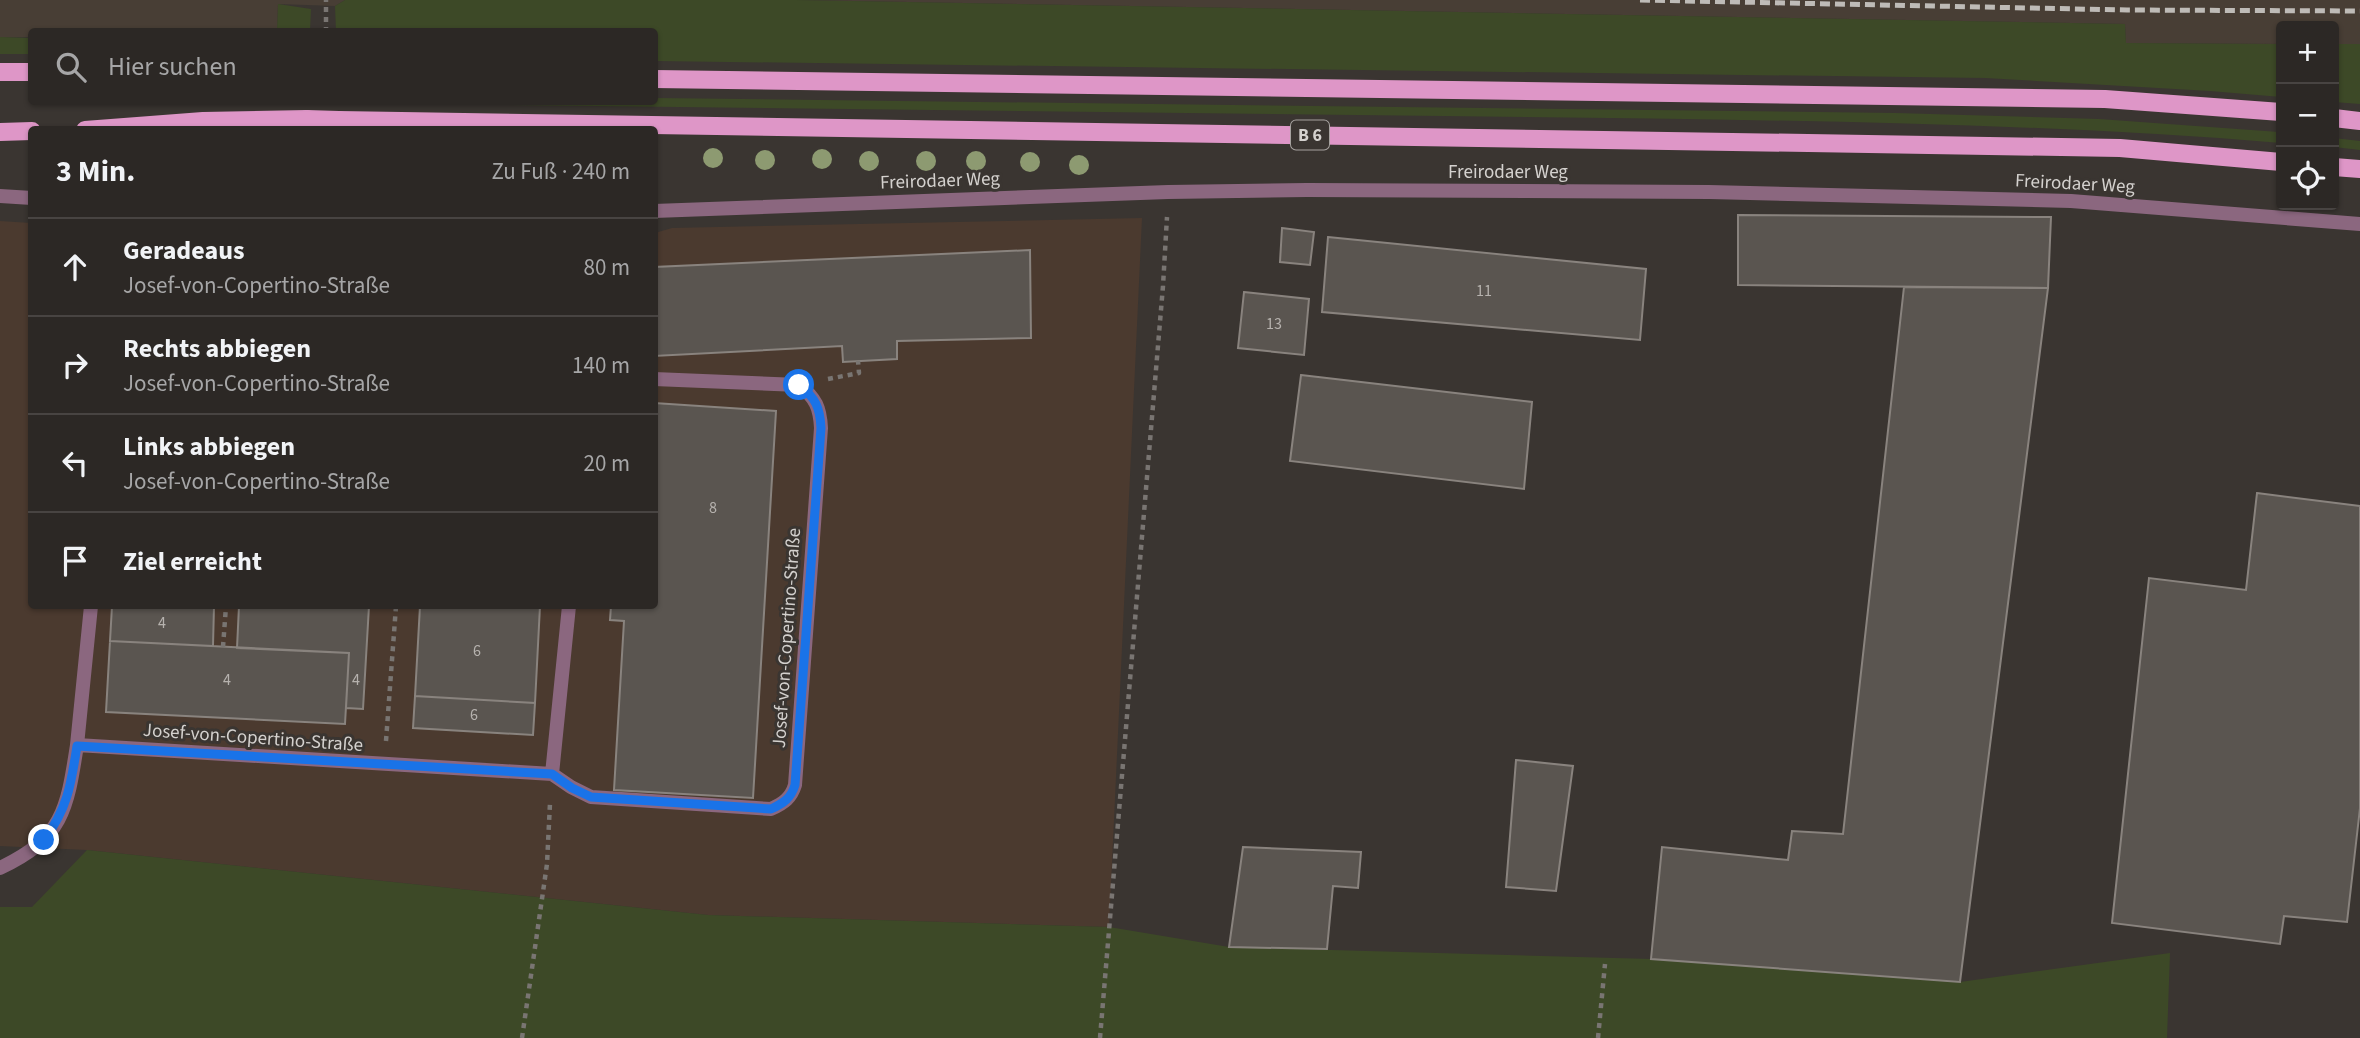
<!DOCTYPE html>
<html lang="de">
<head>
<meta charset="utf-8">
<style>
	:root { --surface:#2c2825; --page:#34302d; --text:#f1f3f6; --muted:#a6a6a7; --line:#484442 }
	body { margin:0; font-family:"Source Sans 3",sans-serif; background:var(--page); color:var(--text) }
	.controls { position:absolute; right:21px; top:21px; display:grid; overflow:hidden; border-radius:7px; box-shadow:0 2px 5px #0004 }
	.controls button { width:63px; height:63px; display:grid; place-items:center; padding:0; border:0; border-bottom:2px solid var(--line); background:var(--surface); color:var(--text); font:35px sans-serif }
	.stop { position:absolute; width:21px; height:21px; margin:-16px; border:5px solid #1a73e8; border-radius:50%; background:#fff }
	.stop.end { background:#1a73e8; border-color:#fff; box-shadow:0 2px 7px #0008 }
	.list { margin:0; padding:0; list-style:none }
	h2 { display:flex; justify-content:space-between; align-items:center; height:91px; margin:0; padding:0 28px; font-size:30px }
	h2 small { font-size:23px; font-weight:400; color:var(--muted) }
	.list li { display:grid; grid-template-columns:46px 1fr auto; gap:21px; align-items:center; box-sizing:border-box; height:98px; padding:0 28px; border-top:2px solid var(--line) }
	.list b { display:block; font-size:26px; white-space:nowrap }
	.list p { margin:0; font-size:23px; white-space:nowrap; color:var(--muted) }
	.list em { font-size:23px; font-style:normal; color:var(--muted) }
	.icon { flex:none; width:38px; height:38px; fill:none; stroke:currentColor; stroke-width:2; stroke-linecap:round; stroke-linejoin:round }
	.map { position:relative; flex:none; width:2360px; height:1038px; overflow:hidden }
	.search { position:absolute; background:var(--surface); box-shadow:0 2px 5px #0004; left:28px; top:28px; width:630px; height:77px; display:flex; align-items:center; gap:18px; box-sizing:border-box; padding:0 24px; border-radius:7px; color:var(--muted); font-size:26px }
	.panel { position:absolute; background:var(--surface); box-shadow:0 2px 5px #0004; left:28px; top:126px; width:630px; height:483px; border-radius:7px }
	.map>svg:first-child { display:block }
	.commercial { fill:#4b3a2f }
	.built { fill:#483e35 }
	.green { fill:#3d4927 }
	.building { fill:#5a5550; stroke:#89837e; stroke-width:2 }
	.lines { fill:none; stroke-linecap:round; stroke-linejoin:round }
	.path { stroke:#797572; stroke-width:4.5; stroke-dasharray:5 5; stroke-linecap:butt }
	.street { stroke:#8b677f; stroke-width:14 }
	.primary { stroke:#de96c7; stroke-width:18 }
	.rail { stroke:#bebbb7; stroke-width:5; stroke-dasharray:10 5; stroke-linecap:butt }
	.primary-bridge { stroke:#de96c7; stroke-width:18 }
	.tree { fill:#8d9a71 }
	.route { stroke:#1a73e8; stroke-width:9 }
	.labels { text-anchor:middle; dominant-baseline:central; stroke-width:6; stroke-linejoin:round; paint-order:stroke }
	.number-label { font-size:16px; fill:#b6b2ae }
	.shield { fill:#3a3531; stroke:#a6a29f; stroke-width:2 }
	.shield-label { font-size:18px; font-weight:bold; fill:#d4d1ce }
	.street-label { font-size:19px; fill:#d4d1ce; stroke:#3a3531 }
</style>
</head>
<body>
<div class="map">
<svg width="2360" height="1038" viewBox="0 0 2360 1038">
	<rect width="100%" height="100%" fill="#3a3531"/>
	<!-- commercial -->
	<path class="commercial" d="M1142,218l-33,709 -401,-12 -621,-65 -87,-4v-625l31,2 1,383h622l1,-373 17,-5z"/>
	<!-- built -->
	<path class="built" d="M0,0h345l-10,6 -57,-2 -1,27 -245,1 -1,5h-31z
		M797,0h1563v44h-26v-18h-53v18l-155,-1 -1,-19z"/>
	<!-- green -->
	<path class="green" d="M345,0h452l1328,24 1,19 155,1v53l-71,-6 -225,-13 -1330,-17 -1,-29 -318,-1 -1,-25z
		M278,4l33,5 -1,22h-33z
		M0,37l31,1v16h-31z
		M2334,44h26v60l-26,-2z
		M655,98l1241,15 203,6 180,13 2,1v10c-278,-23 -560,-23 -839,-27 -368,-4 -735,-9 -1103,-13l315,-1z
		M2334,138l26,3v9l-26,-3z
		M87,850l621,65 401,12 120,20 422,12 309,23 210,-29 -3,85h-2167v-131h32z"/>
	<!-- building -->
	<path class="building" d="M1738,215l313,2 -3,71 -310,-3z
		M1282,228l32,4 -4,33 -30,-3z
		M1328,237l318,32 -6,71 -318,-28z
		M1030,250l1,88 -134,3v18l-54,3 -1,-16 -188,10v-89z
		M1904,287l144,1 -88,694 -309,-23 11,-112 126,13 4,-29 51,3z
		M1244,292l65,7 -5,56 -66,-7z
		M1301,375l231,27 -8,87 -234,-28z
		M654,403l122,8 -23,387 -139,-8 10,-169 -14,-1 1,-14h43z
		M2257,493l103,13v302l-13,114 -63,-6 -4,28 -168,-21 37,-345 97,12z
		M112,606h102l-1,40 -103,-5z
		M239,606h130l-6,103 -17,-1 3,-55 -112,-5z
		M420,606h120l-5,97 -120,-7z
		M110,641l239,12 -4,71 -239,-12z
		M415,696l120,7 -2,32 -120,-7z
		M1516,760l57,6 -17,125 -50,-4z
		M1243,847l118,5 -3,36 -25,-2 -6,63 -98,-2z"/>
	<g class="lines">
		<!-- path -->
		<path class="path" d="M326,32v-32
			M828,379l31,-6 -1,-12
			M223,647l3,-41
			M386,741l10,-135
			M522,1038l25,-174 3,-61
			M1100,1038l63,-752 4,-69
			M1598,1038l7,-74"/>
		<!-- street -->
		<path class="street" d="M0,196l32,2
			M654,211l514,-19 139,-2 402,2 362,9 289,23
			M77,745l14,-139
			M552,774l17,-168
			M0,868c63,-30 67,-58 77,-123l475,29 19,13 20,10 180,12c13,-6 20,-11 24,-24l26,-357c-1,-20 -5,-30 -22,-43l-145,-6"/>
		<!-- primary -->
		<path class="primary" d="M0,72h32
			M654,79l1451,20 176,13
			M2334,118l26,3
			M339,120l1781,28 161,14
			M85,130l118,-9 104,-2
			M0,132l32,-1
			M2334,167l26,2"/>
		<!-- rail -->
		<path class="rail" d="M1640,0l487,10 233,1"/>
		<!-- primary-bridge -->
		<path class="primary-bridge" d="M307,119l32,1"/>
	</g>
	<!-- trees -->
	<g class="tree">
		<circle cx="713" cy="158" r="10"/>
		<circle cx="822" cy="159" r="10"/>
		<circle cx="765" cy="160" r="10"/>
		<circle cx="869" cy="161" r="10"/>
		<circle cx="926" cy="161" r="10"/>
		<circle cx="976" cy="161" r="10"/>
		<circle cx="1030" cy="162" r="10"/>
		<circle cx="1079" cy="165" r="10"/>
	</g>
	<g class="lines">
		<!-- route -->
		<path class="route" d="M44,840c24,-32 27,-56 33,-94l475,28 20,14 19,9 180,12c13,-6 20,-11 24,-24l26,-357c-1,-20 -5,-30 -22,-43"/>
	</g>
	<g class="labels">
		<!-- number labels -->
		<g class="number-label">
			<text x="1484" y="291">11</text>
			<text x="1274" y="324">13</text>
			<text x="713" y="508">8</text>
			<text x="162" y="623">4</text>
			<text x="477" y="651">6</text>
			<text x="227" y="680">4</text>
			<text x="356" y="680">4</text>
			<text x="474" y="715">6</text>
		</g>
		<!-- shield labels -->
		<rect class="shield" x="1291" y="120.5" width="38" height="29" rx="5"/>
		<g class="shield-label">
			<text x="1310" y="135">B 6</text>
		</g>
		<!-- street labels -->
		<g class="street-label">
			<text x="1508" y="172">Freirodaer Weg</text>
			<text transform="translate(940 181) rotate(-2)">Freirodaer Weg</text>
			<text transform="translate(2075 184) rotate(3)">Freirodaer Weg</text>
			<text transform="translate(787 638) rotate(-86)">Josef-von-Copertino-Straße</text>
			<text transform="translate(253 738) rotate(4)">Josef-von-Copertino-Straße</text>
		</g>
	</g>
</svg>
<div class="controls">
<button>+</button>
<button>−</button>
<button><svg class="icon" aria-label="locate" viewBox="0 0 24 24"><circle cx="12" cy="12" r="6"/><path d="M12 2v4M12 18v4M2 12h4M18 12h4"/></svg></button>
</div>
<div class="stop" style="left:799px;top:385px"></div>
<div class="stop end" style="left:44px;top:840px"></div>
<div class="search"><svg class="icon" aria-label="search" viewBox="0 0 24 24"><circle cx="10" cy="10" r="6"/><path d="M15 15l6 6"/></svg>Hier suchen</div>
<section class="panel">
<h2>3 Min.<small>Zu Fuß · 240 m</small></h2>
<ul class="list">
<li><svg class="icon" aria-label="ahead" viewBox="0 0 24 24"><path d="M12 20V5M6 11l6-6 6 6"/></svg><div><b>Geradeaus</b><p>Josef-von-Copertino-Straße</p></div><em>80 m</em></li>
<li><svg class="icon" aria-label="right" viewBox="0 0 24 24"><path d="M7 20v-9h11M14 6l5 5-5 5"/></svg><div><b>Rechts abbiegen</b><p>Josef-von-Copertino-Straße</p></div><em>140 m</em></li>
<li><svg class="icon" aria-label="left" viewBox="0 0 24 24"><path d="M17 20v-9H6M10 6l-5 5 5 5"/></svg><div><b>Links abbiegen</b><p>Josef-von-Copertino-Straße</p></div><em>20 m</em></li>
<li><svg class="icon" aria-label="arrive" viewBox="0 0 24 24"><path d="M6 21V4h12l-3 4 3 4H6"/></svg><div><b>Ziel erreicht</b></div></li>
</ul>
</section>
</div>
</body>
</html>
